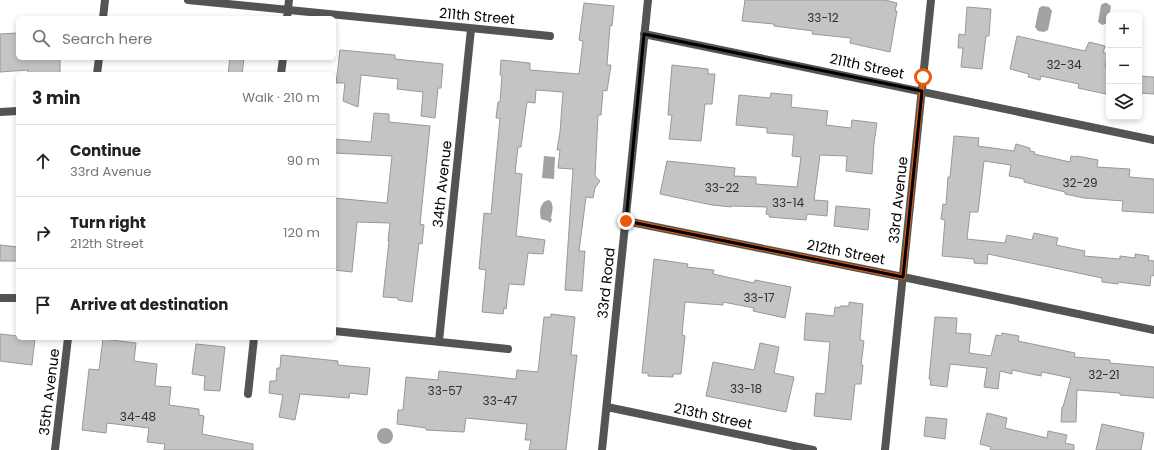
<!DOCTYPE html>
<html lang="en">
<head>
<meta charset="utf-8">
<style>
	:root { --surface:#fff; --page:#f6f6f6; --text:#222; --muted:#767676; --line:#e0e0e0 }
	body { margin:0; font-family:Poppins,sans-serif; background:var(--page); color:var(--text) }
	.controls { position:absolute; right:12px; top:12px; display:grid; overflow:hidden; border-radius:6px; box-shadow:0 2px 6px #0003 }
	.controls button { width:36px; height:36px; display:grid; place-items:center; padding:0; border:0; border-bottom:1px solid var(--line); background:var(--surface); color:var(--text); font:20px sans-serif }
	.stop { position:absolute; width:12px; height:12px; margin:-9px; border:3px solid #ea580c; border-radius:50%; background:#fff }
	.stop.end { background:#ea580c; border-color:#fff; box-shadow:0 1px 4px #0008 }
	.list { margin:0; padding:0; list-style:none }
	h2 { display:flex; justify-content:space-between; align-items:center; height:52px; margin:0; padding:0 16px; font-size:17px }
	h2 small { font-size:13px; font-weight:400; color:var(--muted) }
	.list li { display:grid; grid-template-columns:26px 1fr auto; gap:12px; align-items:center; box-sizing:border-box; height:72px; padding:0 16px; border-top:1px solid var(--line) }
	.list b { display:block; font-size:15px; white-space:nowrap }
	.list p { margin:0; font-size:13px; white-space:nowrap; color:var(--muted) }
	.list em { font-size:13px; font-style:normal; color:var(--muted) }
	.icon { flex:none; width:22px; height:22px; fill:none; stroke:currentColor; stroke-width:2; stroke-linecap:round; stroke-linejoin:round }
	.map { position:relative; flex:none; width:1154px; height:450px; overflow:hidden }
	.search { position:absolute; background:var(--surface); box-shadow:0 2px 6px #0003; left:16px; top:16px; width:320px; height:44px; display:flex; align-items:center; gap:10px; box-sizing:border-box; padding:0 14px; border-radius:6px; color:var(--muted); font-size:15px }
	.panel { position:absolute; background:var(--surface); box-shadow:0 2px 6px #0003; left:16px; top:72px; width:320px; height:268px; border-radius:6px }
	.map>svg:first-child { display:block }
	.water { fill:#a2a2a2 }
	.building { fill:#c4c4c4; stroke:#989898 }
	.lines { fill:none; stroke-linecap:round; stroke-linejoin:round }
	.minor { stroke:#545454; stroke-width:8 }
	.tertiary { stroke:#545454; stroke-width:8 }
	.route { stroke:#ea580c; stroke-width:5 }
	.marked { fill:none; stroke:#000; stroke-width:3; stroke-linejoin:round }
	.labels { text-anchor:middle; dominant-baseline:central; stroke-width:4; stroke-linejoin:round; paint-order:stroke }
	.number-label { font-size:12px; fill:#313131 }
	.street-label { font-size:14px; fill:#000; stroke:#fff }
</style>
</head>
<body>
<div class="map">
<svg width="1154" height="450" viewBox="0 0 1154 450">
	<rect width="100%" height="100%" fill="#fff"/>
	<!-- water -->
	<path class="water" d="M1104,3h3l4,3 -3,17 -6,2 -4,-3 3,-17z
		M1042,6l7,1 3,4 -4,19 -4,2 -6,-1 -3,-4 4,-19z
		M544,156l11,1 -1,22 -12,-1z
		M549,200c6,4 3,12 2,18l1,2 -2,3 -2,-2 -7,-2c-2,-7 -1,-18 8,-19z
		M377 436a8 8 0 1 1 16 0a8 8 0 1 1-16 0Z"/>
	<!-- building -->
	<path class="building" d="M745,0h140l12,3 -2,8h2l-7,41 -40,-9 1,-5 -39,-4 1,-3 -39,-5v-2l-32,-3z
		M584,3l30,3 -2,20 -2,-1 -3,40h4l-4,26 -4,-1 -2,25h-3l-3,61 5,5 -5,7 -2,10 -7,-1 -7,54h6l-3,40 -17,-1 8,-121 -15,-1 2,-18h-3l3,-18 3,-40 -27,-2 -1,13 -8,-1 -6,45h-3l-3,26 7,1 -6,62 29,4 -2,14 -15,-1 -4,32 -15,-1 -3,25 -2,-1 -1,6 -21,-2 4,-42 -7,-1 5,-56 7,1 9,-96h-4l2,-16h2l2,-27h-2l1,-15 29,3v7l49,4 4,-33 -4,-1z
		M967,7l24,2 -2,27h-3l-4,33 -21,-2 2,-19h-5l1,-14 6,1z
		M18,33v25h42v16h-32v-4l-28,2v-38z
		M1017,36l68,15 4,-9 16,4 -2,7h5l-3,14 2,1 -1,9 3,1 -3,16 -28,-6 1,-4 -38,-8 -1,4 -12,-3 1,-3 -19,-5z
		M340,50l55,5v4l48,5 -2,24h-3l-3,30 -14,-2 2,-24 -26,-3 1,-10 -37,-4 -3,32 -15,-6 2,-18h-9z
		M230,58h14l-2,16h-14z
		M672,65l36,4v5h7l-3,30h-7l-4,37 -32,-2 3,-24h-4z
		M1139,76l15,1v17l-15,-1z
		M771,93l21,2 -1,12 37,4 -2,14 25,3 1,-8 25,3 -3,20 -2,31 -26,-3 1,-15 -27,-1 -6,45 14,1 -1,15 -20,-2 -1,6 -37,-3 1,-2 -4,-1 1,-7 -36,-1v1l-19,-2 -52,-11 7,-33 68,7 -1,8 22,1v7l41,3 4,-30 -9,-1 2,-21 -27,-2v-5l-31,-3 3,-30 31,3z
		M374,113l15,1v8l41,4 -10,98 4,1 -2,19 -3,-1 -7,59 -14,-2v-2l-15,-1 6,-56h-1l2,-18 -33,-1 -5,50 -18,-2v-72l53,5 5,-47 -58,-3v-14l37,3z
		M954,136l25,2 -1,8 36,5 2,-7 14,4v3l5,1 -1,2 36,8 1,-6 6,1v-1l21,4 -1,7 33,2 -1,8 25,2v34l-32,-2 1,-10 -39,-3 -19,-4v-2l-41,-10v-3l-15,-3 2,-11 -27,-4 -6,51h-8l-3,27 38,4 2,-8 25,5 2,-7 24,5 -2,7 29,6 -1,5 36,3v-3l15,2v-4l14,2 -1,4 6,1v15l-3,-1 -1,11 -32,-4v2l-16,-2v-4l-114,-24 -1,10 -13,-1v-4l-32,-3 3,-36 -4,-1 2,-15 3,1 2,-28h2z
		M836,206l34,3 -2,21 -34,-4z
		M0,245l18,2v14h-18z
		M654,259l34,5 -1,3 27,3 -1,4 41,9 1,-3 36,7 -6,31 -32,-7 1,-3 -31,-6v3l-38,-3 -3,33 3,1 -4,38h-8v3l-25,-1v-3h-6z
		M849,302l14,2 -3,36 4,1 -3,24h2l-2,19h-6l-4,36 -37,-4 2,-23 9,1 5,-52 -26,-2 2,-27 28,3 1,-9 5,1v-2h9z
		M551,314l24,3 -4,38h6l-11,95h-37l2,-10h-6l2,-16 -61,-6 -2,14 -38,-2v-2l-29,-4 1,-14h5l3,-33 32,3 1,-9 77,8 1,-9 21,2 6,-55h7z
		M935,317l22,1 -1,15 15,1 -2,19 22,3 5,-21 5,1 1,-3 17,3 -1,5 57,12 -1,4 36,3v3l44,4v31l-34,-3v-2l-43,-3 -1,32h-15l1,-15h1l8,-29 -29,-6 -1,4 -29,-6v4l-12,-3 -2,18 -14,-2 3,-19 -37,-4 -3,23 -17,-2 1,-6h-2z
		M0,334l18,2v2h17l-3,27 -32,-4z
		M103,339l33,4 -2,18 23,3 -2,22 16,1 -2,18 30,4v6l5,1 -2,18 51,10v6h-89l1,-6 -18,-2 2,-14 -42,-5 -1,10 -24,-3 7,-61 10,1z
		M760,343l19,4 -5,26 20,4 -8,35 -80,-16 7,-34 41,8z
		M196,344l29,3 -5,44 -16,-1 1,-14 -13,-2z
		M281,355l57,6v4l32,3 -3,27 -17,-2 -1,5 -49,-4 -5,26 -16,-3 4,-22 -14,-2 1,-12h6l1,-13h3z
		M987,413l20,5 -2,10 42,10 1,-7 19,4 -2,8 9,2v5h-84l1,-3 -11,-3z
		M926,417l21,2 -2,20 -21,-3z
		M1102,424l42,9 -3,17h-45z"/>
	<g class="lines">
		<!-- minor -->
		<path class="minor" d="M188,0l362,36
			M287,18l2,-18
			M644,34l510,106
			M281,74l2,-16
			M0,112l18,-1
			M626,221l277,56 251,53
			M0,298h18
			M334,331l174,18
			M439,341l32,-312
			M248,394l6,-56
			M607,407l206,43
			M602,450l46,-450
			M885,450l46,-450"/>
		<!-- tertiary -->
		<path class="tertiary" d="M103,18l2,-18
			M97,74l2,-16
			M55,450l13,-112"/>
	</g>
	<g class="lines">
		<!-- route -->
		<path class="route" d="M626,221l277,56 20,-200"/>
	</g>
	<!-- marked area -->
	<path class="marked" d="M644,34l278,57 -19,186 -277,-56z"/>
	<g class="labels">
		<!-- number labels -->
		<g class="number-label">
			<text x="823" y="17">33-12</text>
			<text x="1064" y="64">32-34</text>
			<text x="1080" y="182">32-29</text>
			<text x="722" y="187">33-22</text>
			<text x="788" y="202">33-14</text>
			<text x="759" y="297">33-17</text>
			<text x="1104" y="374">32-21</text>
			<text x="746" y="388">33-18</text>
			<text x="445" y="390">33-57</text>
			<text x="500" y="400">33-47</text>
			<text x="138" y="416">34-48</text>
		</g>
		<!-- street labels -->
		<g class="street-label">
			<text transform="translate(477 16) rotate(5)">211th Street</text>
			<text transform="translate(867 66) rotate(12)">211th Street</text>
			<text transform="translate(442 184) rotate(-84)">34th Avenue</text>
			<text transform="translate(898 200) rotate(-84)">33rd Avenue</text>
			<text transform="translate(846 252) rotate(11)">212th Street</text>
			<text transform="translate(606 283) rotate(-84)">33rd Road</text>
			<text transform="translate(49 392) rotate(-83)">35th Avenue</text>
			<text transform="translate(713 416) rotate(12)">213th Street</text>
		</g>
	</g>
</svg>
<div class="controls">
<button>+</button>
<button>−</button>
<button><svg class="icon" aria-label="layers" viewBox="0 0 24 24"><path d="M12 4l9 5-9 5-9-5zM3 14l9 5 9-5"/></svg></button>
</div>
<div class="stop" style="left:923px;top:77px"></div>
<div class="stop end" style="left:626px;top:221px"></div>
<div class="search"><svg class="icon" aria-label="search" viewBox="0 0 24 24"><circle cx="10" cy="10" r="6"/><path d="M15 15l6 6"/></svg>Search here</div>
<section class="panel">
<h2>3 min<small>Walk · 210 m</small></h2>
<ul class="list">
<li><svg class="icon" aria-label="ahead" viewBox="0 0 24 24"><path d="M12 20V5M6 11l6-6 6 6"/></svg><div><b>Continue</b><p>33rd Avenue</p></div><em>90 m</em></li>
<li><svg class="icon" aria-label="right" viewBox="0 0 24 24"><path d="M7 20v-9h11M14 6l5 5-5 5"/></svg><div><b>Turn right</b><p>212th Street</p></div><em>120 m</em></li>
<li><svg class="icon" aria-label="arrive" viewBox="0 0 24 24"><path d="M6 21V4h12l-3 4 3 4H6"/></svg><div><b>Arrive at destination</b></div></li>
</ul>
</section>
</div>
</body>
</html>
